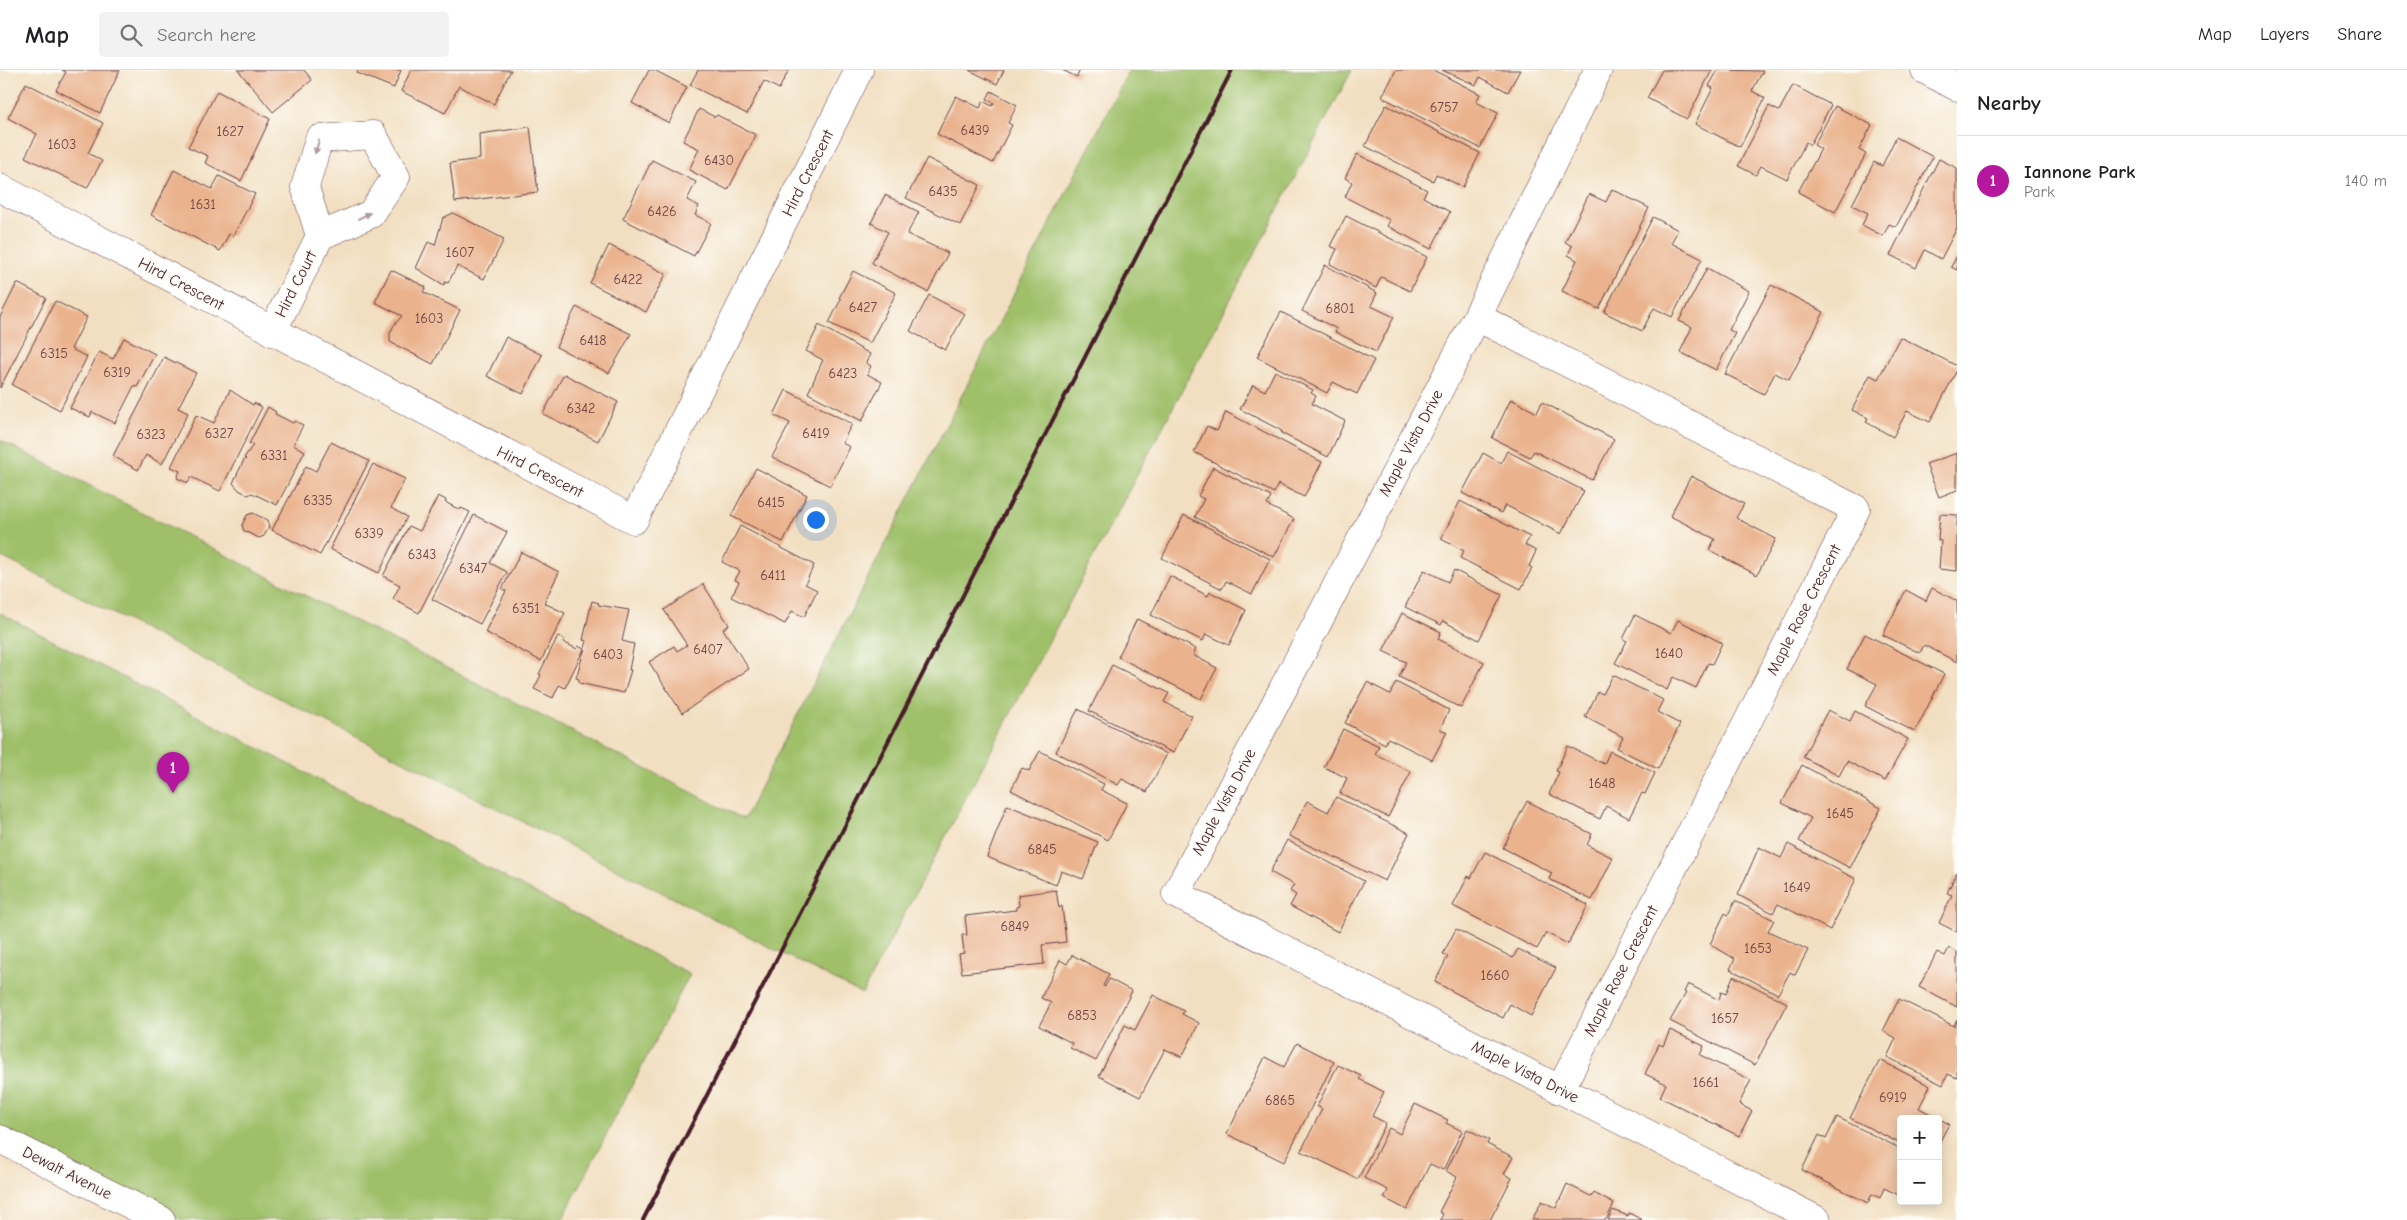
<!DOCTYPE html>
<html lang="en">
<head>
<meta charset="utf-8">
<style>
	:root { --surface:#fff; --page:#f2f2f2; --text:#202124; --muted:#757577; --line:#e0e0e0; --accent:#b5179e }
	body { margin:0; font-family:"Comic Neue",sans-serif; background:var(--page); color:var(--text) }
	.controls { position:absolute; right:15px; bottom:15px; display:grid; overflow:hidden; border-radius:5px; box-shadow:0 2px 12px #0003 }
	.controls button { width:45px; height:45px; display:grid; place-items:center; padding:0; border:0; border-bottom:1px solid var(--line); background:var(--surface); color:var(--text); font:25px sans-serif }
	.you { position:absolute; left:815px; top:449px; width:18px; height:18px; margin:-12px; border:4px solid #fff; border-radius:50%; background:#1a73e8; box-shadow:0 0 0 8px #1a73e833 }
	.badge { display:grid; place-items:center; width:32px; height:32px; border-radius:50%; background:var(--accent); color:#fff; font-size:16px; font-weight:700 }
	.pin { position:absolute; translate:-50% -41px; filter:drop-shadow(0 1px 2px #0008) }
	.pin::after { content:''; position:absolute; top:26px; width:18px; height:15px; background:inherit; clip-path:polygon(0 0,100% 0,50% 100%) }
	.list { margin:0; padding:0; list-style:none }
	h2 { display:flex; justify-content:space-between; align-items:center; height:65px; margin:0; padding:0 20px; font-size:21px }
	h2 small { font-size:16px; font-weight:400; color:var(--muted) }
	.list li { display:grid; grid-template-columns:32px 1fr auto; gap:15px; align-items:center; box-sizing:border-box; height:90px; padding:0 20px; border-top:1px solid var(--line) }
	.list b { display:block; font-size:19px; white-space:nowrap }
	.list p { margin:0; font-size:16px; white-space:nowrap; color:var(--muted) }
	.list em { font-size:16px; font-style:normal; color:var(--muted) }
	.icon { flex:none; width:28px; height:28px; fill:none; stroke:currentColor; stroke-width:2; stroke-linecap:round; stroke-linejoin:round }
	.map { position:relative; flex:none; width:1957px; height:1150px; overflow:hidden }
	header { display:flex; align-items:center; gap:30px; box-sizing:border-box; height:70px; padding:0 25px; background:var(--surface); border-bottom:1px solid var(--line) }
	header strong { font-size:24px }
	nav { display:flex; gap:28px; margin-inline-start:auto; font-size:18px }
	.search { width:350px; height:45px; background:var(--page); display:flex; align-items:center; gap:12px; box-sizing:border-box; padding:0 18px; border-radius:5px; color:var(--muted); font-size:19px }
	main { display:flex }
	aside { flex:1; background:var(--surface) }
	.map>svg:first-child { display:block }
	.green { fill:#9fc069; stroke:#74704a }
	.building { fill:#eab28d }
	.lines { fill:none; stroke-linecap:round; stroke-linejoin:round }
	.minor-casing { stroke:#633c42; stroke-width:29 }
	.minor { stroke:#fff; stroke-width:28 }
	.rail { stroke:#4a1f2b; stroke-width:4 }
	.oneway { fill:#ae9aa0 }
	.labels { text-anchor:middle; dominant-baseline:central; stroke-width:4; stroke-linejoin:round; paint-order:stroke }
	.number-label { font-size:14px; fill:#724444 }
	.street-label { font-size:16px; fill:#4a1f2b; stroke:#fdfcf7 }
</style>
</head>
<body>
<header>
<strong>Map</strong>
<div class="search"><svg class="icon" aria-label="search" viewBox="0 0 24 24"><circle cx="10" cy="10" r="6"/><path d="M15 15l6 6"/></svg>Search here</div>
<nav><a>Map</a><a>Layers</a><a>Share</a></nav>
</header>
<main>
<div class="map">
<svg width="1957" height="1150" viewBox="0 0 1957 1150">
	<rect width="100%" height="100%" fill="#fdfcf7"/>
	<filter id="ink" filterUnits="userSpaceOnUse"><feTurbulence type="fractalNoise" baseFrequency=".02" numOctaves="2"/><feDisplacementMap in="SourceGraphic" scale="10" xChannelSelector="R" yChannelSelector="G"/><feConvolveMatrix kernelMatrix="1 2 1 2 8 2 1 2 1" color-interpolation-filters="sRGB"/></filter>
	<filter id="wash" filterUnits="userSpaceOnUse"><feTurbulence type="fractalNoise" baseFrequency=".0096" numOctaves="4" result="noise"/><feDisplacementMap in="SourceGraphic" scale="20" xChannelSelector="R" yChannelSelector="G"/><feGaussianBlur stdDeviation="1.12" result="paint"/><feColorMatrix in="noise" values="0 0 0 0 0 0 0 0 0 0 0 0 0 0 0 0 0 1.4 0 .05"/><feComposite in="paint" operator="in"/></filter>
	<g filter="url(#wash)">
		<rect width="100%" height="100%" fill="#f2dfc1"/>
		<!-- green -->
		<path class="green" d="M1129,0h223l-490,924 -862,-438v-116l744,379z
			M0,543l690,361 -128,246h-380l-182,-87z"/>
		<g id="blocks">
			<!-- building -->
			<path class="building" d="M62,0h58l-20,43 -44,-23 10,-18z
				M238,0h66l8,10 -39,32z
				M358,0h43l-7,18 -37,-15z
				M411,0h100l-17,34 -35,-18 -14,27 -44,-22z
				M649,0h5l33,17 -18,36 -37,-20z
				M698,0h91l-10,19 -15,-8 -17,33 -57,-29z
				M969,0h35l-7,14z
				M1062,0h18l-3,7z
				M1396,0h37l47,24 -4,8 22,11 -18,35 -98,-51z
				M1442,0h78l-12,22 -28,-15 -4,8z
				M1662,0h50l-25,49 -40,-21z
				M1718,0l45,1 -11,20 13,7 -25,49 -45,-23 18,-36 -4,-2z
				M26,13l77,40 -15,30 14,8 -15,27 -62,-31 12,-23 -29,-16z
				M1793,15l38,20 -21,40 -4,-3 -19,37 -26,-13 -5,9 -18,-9 31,-60 10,5z
				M217,21l53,28 -29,62 -36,-18 3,-7 -20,-9z
				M991,21l26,14 -9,18 4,2 -19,38 -56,-29 19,-38 24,12 3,-7 9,5 2,-3 -7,-4z
				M1386,35l94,48 -17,34 -27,-13 -3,7 -68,-35z
				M1835,36l37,19 -13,25 7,4 -31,58 -37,-20 23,-43 -7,-4z
				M699,39l16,8 2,-2 39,20 -28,55 -39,-20 10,-21 -16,-8z
				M530,57l8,65 -83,10 -5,-39 30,-4 -1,-25z
				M1896,67l37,20 -37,70 -7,-3 -6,12 -21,-11 6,-12 -16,-8 22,-43 8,4z
				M1357,84l70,36 -4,7 27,15 -19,37 -44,-23 3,-6 -45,-23 7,-15 -7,-4z
				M927,88l53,27 -20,40 -54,-27z
				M1939,89l18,9v60l-16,31 -16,-9 -9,18 -26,-13z
				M652,90l44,22 -9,18 12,6 -4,9 16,8 -17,33 -71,-37z
				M174,100l38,19 7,-13 36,18 -22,42 -4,-2 -9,17 -69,-36z
				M1612,119l37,19 -50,101 -37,-18 15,-31 -9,-5 4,-9 -7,-4 24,-48 17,8z
				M885,125l34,17 -12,22 41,19 -20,39 -56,-29 16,-31 -17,-9z
				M453,143l51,26 -20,40 -27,-13 -9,17 -3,-1 -1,3 -28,-17 12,-26 7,3 8,-27z
				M1346,146l81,41 -17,34 -29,-14 -5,11 -46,-24 7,-15 -7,-3z
				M1653,147l25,13 -7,13 31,16 -30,58 -18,-9 -12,23 -38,-19z
				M609,175l57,29 -20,38 -56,-29z
				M1957,186v14l-6,-3z
				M1325,195l52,28 -6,13 23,11 -18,35 -41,-20 2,-3 -35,-18z
				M1707,198l42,23 -20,39 6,3 -19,37 -36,-18 12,-25 -13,-6z
				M391,200l35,17 -3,5 37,18 -27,54 -43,-22v-9l4,-8 8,-9 -27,-14z
				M853,201l43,22 -26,50 -41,-20 12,-24 -2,-1z
				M17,213l29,15 -46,90v-71z
				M1771,215l53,27 -35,68 -14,-7 -11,21 -39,-20z
				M929,225l36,19 -20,36 -35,-19z
				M55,231l32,16 -16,32 16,8 -27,53 -48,-25z
				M576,237l55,27 -22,39 -53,-26z
				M1281,242l93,48 -17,34 -24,-12 -6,11 -70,-36z
				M819,255l51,29 -4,9 5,3 -4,8 15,8 -20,39 -54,-28 15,-33 -17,-9z
				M506,267l36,18 -19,39 -36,-18z
				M1900,267l57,29v4l-27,52 -23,-11 -14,26 -27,-15 2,-4 -16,-8 18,-35 8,4z
				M124,268l31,16 -18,33 -3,-1 -19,37 -23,-11 -2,5 -20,-9 29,-56 14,7z
				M164,287l32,16 -18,35 10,5 -26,51 -16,-9 -8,15 -25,-14z
				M1275,301l38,19 -2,3 5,3 -4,8 33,17 -17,36 -47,-24 1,-2 -42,-22 13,-24 12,6z
				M564,304l54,28 -20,39 -55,-27z
				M230,320l23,15 1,-2 8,4 -42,84 -29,-14 -3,6 -11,-5 3,-7 -9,-4 25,-52 18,8z
				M786,320l66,34 -10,19 8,4 -20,39 -58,-29 18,-34 -16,-8z
				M1511,329l26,14 5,-11 72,37 -22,41 -58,-29 -4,6 -38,-19z
				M268,337l8,5 -1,2 18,9 2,-2 8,4 -10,20 12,6 -28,54 -25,-12 -4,2 -9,-5 -6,-7 11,-23 2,-1 -2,-1 9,-13 -4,-1z
				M1226,342l96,50 -18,35 -26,-13 -4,9 -80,-41 13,-26 10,5z
				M331,372l38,19 -49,94 -48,-25 34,-64 10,5z
				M1507,381l77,40 -23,43 -56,-29 -4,8 -39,-20 21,-40 18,10z
				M1957,383v37l-18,7 -13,-33z
				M373,394l32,15 -14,29 16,9 -28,56 -49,-24z
				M1213,397l58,30 -4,8 27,14 -20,38 -79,-40 9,-18 -6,-3z
				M756,398l51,27 -24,47 -52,-26z
				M1691,406l53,28 -8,14 40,21 -19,36 -48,-25 6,-11 -45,-23z
				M438,426l8,4 -1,2 15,8 1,-2 9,4 -51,101 -26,-14 7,-14 -17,-9 26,-50 11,5z
				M1460,431l70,36 -5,8 11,6 -7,15 3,2 -11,21 -61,-31 4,-7 -23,-12z
				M253,443l14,7 2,7 -5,9 -5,2 -15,-7 -2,-6 5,-10z
				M1940,444l17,1v56l-18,-2 2,-28 -3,-1z
				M474,445l33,17 -17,31 17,9 -27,52 -48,-25z
				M1184,445l86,44 -18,35 -26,-13 -4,8 -60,-31z
				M740,456l74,39 -9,19 12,6 -13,27 -12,-6 -7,13 -54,-27 8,-15 -4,-2 5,-9 -18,-9z
				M521,482l38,20 -15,31 21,10 -24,48 -56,-29 21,-41 -4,-2z
				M1424,500l24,12 6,-12 48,25 -23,45 -36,-19 -2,4 -36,-18z
				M1170,506l38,20 2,-4 36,18 -17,35 -23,-11 -3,7 -52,-26z
				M703,514l26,41 -6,4 26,40 -67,44 -33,-51 25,-16 3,5 10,-6 -23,-35z
				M1932,518l25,13v61l-33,-17 -4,8 -37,-18 23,-45 20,11z
				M592,531l7,2 -1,2 31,5 -7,31 12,3 -5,26h2l-7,23 -45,-10v-4l-3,-1 11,-37 -4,-1z
				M1402,543l39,19 -3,7 46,23 -23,46 -62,-31 7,-15 -23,-11z
				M1635,545l36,18 7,-13 44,23 -10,21 -4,-1 -12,25 -23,-11 -6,13 -52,-27 12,-22 -4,-2z
				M1137,549l59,30 -3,6 24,13 -16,31 -83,-42z
				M1865,564l79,40 -29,58 -50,-26 12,-22 -30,-15z
				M558,566l6,3 -1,3 14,7 1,-3 6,3 -19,39 -6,-3 -6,13 -19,-9 7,-14 -2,-1z
				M1112,595l57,28 -5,9 28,14 -19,37 -84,-42z
				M1613,605l50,25 -6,12 23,12 -22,45 -41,-21 6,-11 -38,-20 13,-25 5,2z
				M1367,612l23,12 6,-12 53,28 -9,19 7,3 -15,28 -44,-22 -3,6 -40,-21z
				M1078,639l89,45 -20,38 -25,-13 -4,6 -62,-33z
				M1828,640l22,11 5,-10 53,28 -23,42 -38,-20 -8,15 -36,-19z
				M1343,659l36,17 -4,8 36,18 -23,45 -48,-24 7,-15 -23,-11z
				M1568,676l36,18 6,-13 45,22 -10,21 -3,-1 -13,25 -23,-12 -6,13 -51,-25 10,-22 -3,-1z
				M1040,681l64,33 -3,6 26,13 -19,37 -97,-50 11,-22 7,3z
				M1802,695l79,43 -31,60 -51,-27 12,-23 -29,-15z
				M1336,727l73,36 -24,48 -96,-45 18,-35 21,11z
				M1527,731l65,33 -5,11 26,13 -21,42 -43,-21 3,-6 -49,-25z
				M1007,735l91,37 -15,37 -22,-8 -5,14 -69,-28z
				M1287,770l77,41 -26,51 -48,-26 6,-11 -6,-4 4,-6 -24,-13z
				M1788,774l68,35 -26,51 -52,-26 -5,9 -35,-18 21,-48 22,11z
				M1485,782l103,53 -20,39 -22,-11 -9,16 -84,-43 15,-30 3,2z
				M1957,802v60l-18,-9 13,-28 -5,-2z
				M1056,820l3,18 3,-2 4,36 -24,3 2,19 -82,9 -3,-19 5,-1 -2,-18h5l-2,-19 51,-6v-3l3,-1 -1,-11z
				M1735,831l39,19 -6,11 40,19 -13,25 -5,-3 -12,22 -48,-25 5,-10 -25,-15 15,-31 3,2z
				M1456,859l57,29 5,-9 38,19 -25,48 -21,-12 -7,14 -68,-36 13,-26 -5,-2z
				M1949,878l8,4v55l-38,-20 18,-35 8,4z
				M1072,885l37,19 -6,12 2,1 4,-8 23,12 -36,70 -26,-13 2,-5 -33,-17 12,-23 -10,-5 19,-38 7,4z
				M1733,906l54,27 -32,62 -85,-44 16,-28 -2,-1 4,-8 31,16 2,-8 5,2z
				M1153,925l31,16 -2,3 17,9 -17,34 -17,-8 -25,48 -41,-21 26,-51 10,5z
				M1899,929l55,27 3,-7v59l-9,-4 -5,11 -56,-28 9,-19 -13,-7z
				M1670,960l34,16 -4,9 51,25 -12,24 13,7 -13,25 -79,-39 6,-13 -21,-10 14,-30 4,2z
				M1297,973l37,19 -50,100 -57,-28 38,-77 19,10z
				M1880,990l50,26 -11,22 30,16 -11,21v-26h-37v25l-51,-26z
				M1338,995l23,11 -2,3 25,13 -12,24 14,7 -28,56 -57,-28 21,-42 -5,-3z
				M1415,1034l33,16 -2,3 16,8 -19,39 -13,-6 -23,46 -23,-12 4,-8 -24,-12 25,-50 11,6z
				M1837,1047l64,32v47l-17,-8 -4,10 -8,-4 -4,9 -66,-33 17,-35 7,4z
				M1467,1059l22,11 -2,4 26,13 -9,17 8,4 -22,42h-50l3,-6 -4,-2 18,-35 -11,-6z
				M1567,1114l25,13 2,-4 20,11 -8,16h-74l10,-19 14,7z
				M1613,1140l15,6 1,-3 13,7h-34z"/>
		</g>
	</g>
	<g filter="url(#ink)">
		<use href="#blocks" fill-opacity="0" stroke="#633c42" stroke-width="1"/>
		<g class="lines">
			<defs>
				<path id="minor" d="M1598,0l-121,247 -301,577 641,326
					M1925,0l32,17
					M0,118l634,332 225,-450
					M1477,247l379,192 -296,581
					M272,262l48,-96 51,-22 25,-37 -23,-42 -54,4 -14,48 15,49
					M0,1069l161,81"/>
			</defs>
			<!-- minor casing -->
			<use href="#minor" class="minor-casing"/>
			<!-- minor -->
			<use href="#minor" class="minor"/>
			<!-- rail -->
			<path class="rail" d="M643,1150l589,-1150"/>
		</g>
		<!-- one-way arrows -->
		<defs><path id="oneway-solid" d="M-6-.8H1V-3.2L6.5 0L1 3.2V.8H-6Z" transform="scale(1.25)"/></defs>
		<g class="oneway">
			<use href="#oneway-solid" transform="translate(317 77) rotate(107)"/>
			<use href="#oneway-solid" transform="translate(364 146) rotate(-27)"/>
		</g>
	</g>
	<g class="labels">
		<!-- number labels -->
		<g class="number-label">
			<text x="1444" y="37">6757</text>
			<text x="975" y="60">6439</text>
			<text x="230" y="61">1627</text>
			<text x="62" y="74">1603</text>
			<text x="719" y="90">6430</text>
			<text x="943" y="121">6435</text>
			<text x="203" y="134">1631</text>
			<text x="662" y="141">6426</text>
			<text x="460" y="182">1607</text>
			<text x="628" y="209">6422</text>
			<text x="863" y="237">6427</text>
			<text x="1340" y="238">6801</text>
			<text x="429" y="248">1603</text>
			<text x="593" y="270">6418</text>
			<text x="54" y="283">6315</text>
			<text x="117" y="302">6319</text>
			<text x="843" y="303">6423</text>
			<text x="581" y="338">6342</text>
			<text x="219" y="363">6327</text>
			<text x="816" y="363">6419</text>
			<text x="151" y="364">6323</text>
			<text x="274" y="385">6331</text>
			<text x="318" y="430">6335</text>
			<text x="771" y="432">6415</text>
			<text x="369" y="463">6339</text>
			<text x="422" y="484">6343</text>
			<text x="473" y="498">6347</text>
			<text x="773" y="505">6411</text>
			<text x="526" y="538">6351</text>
			<text x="708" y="579">6407</text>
			<text x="1669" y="583">1640</text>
			<text x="608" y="584">6403</text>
			<text x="1602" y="713">1648</text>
			<text x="1840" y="743">1645</text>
			<text x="1042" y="779">6845</text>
			<text x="1797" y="817">1649</text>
			<text x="1015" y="856">6849</text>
			<text x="1758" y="878">1653</text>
			<text x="1495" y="905">1660</text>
			<text x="1082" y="945">6853</text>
			<text x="1725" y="948">1657</text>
			<text x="1706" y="1012">1661</text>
			<text x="1893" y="1027">6919</text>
			<text x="1280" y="1030">6865</text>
		</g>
		<!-- street labels -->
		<g class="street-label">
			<text transform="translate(808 103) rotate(-63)">Hird Crescent</text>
			<text transform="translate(181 214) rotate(28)">Hird Crescent</text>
			<text transform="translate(296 214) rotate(-63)">Hird Court</text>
			<text transform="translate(1411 373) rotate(-62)">Maple Vista Drive</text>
			<text transform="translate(540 402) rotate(27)">Hird Crescent</text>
			<text transform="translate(1804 540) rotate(-63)">Maple Rose Crescent</text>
			<text transform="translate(1224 732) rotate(-62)">Maple Vista Drive</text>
			<text transform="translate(1621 901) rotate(-63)">Maple Rose Crescent</text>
			<text transform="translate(1525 1002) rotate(27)">Maple Vista Drive</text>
			<text transform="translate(67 1103) rotate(27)">Dewalt Avenue</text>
		</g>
	</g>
</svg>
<div class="controls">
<button>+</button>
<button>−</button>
</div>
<div class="you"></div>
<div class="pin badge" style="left:173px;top:723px">1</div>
</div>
<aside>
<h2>Nearby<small></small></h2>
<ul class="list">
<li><span class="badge">1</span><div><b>Iannone Park</b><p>Park</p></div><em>140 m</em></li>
</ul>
</aside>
</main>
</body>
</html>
